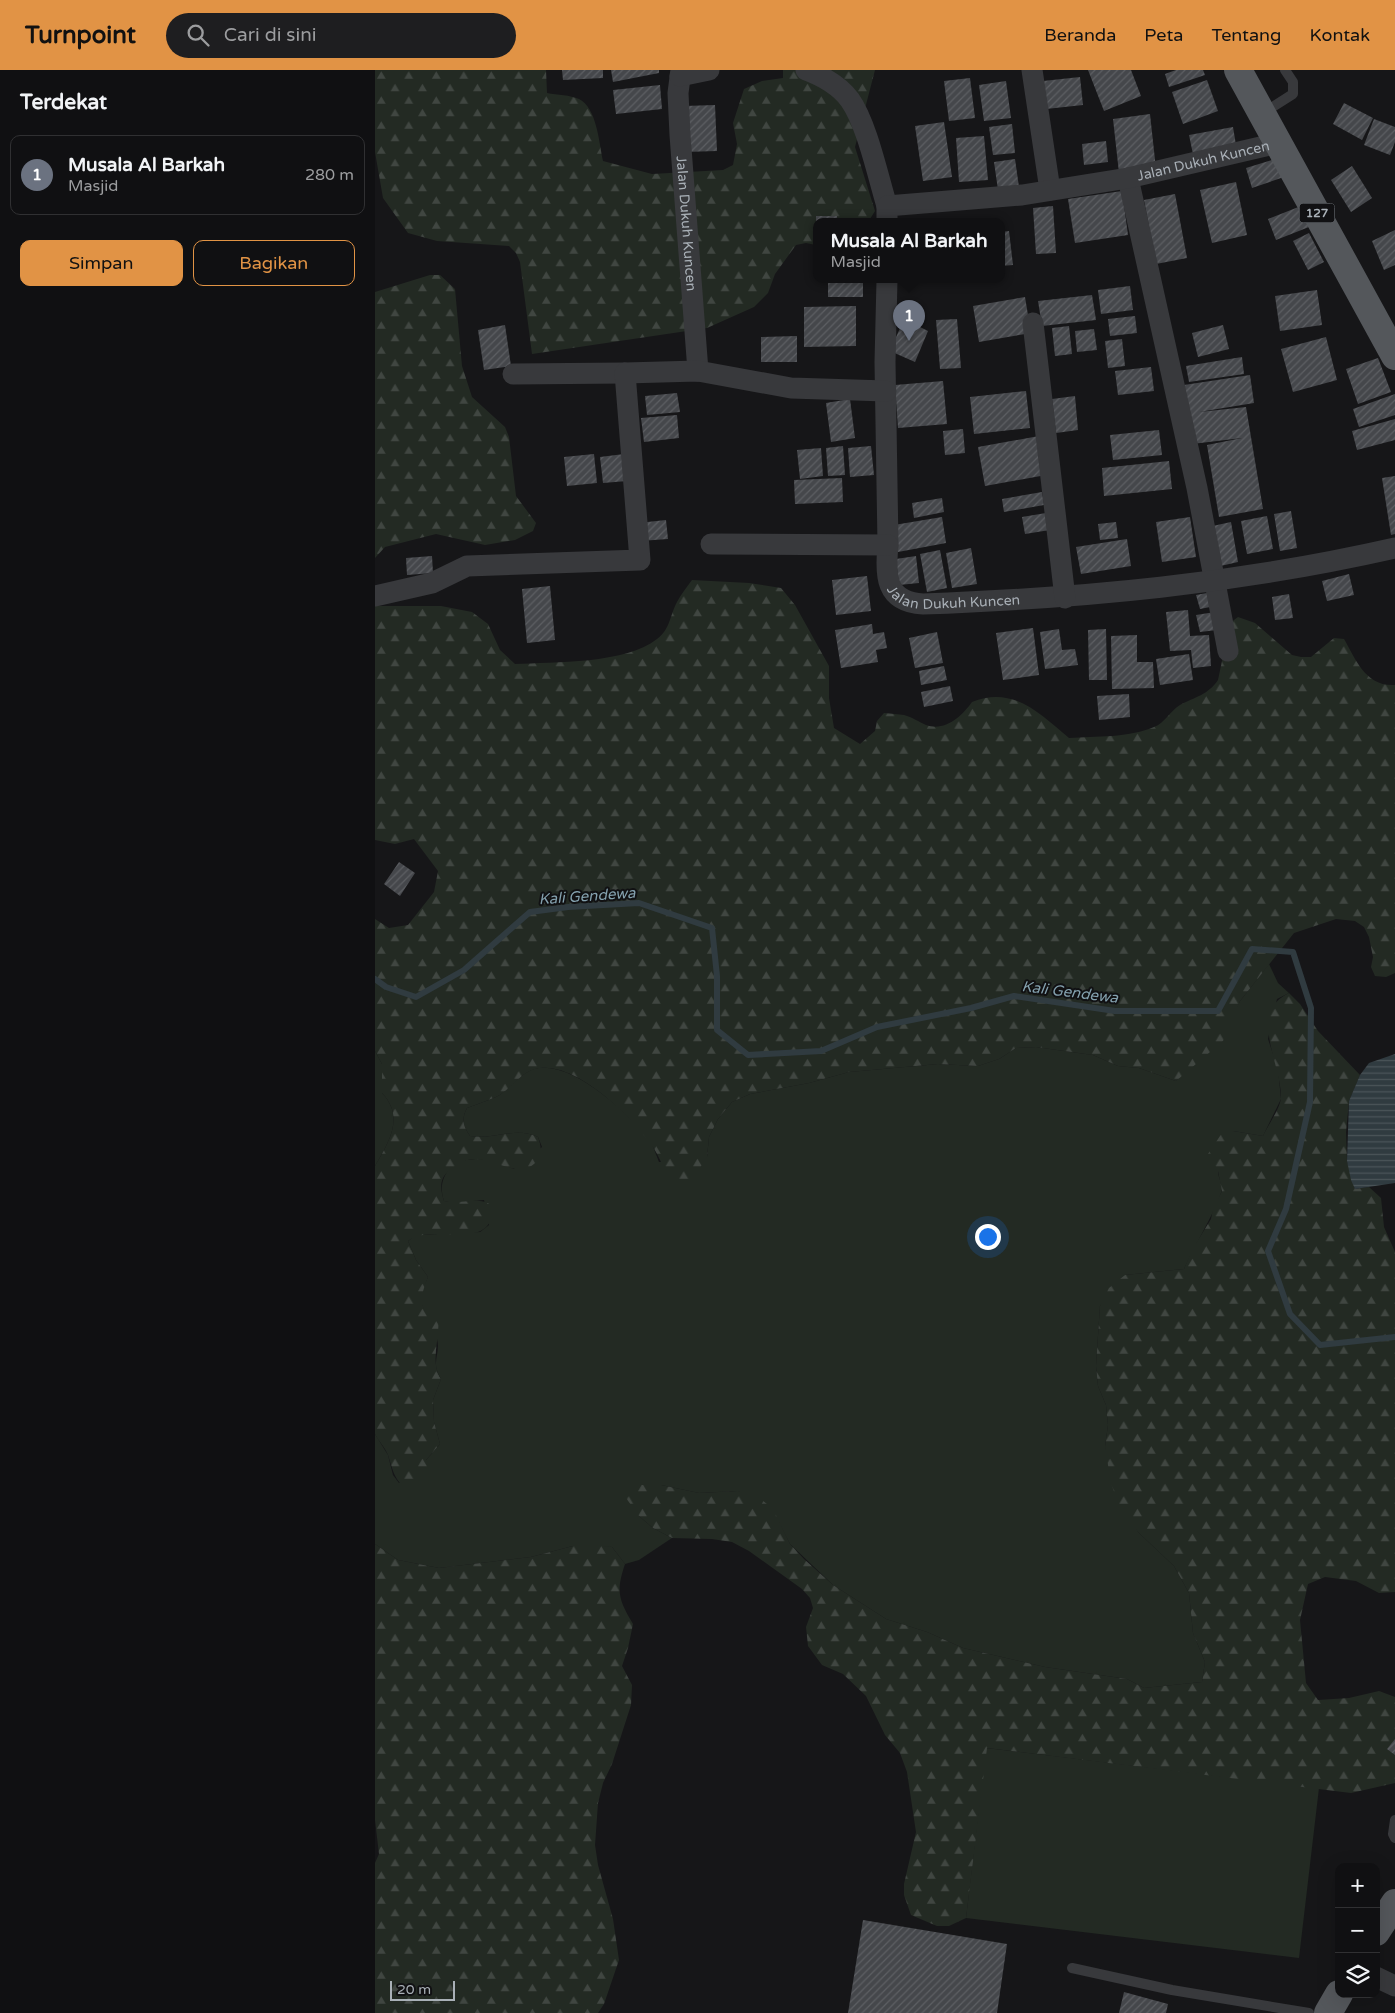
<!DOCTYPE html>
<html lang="id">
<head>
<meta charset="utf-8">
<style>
	:root { --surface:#101012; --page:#1e1e20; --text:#f1f3f6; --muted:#9c9d9f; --line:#303032; --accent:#e19345 }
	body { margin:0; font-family:"Varela Round",sans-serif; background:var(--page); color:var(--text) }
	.controls { position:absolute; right:15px; bottom:15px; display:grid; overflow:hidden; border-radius:10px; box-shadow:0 5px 20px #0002 }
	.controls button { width:45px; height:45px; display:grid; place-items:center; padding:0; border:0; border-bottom:1px solid var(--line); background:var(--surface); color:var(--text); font:25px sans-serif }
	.scale { position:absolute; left:15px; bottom:12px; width:65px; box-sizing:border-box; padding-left:5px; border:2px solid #a9b0b7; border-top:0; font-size:14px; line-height:18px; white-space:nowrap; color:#a9b0b7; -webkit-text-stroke:4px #111113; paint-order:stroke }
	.you { position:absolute; left:612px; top:1166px; width:18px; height:18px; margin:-12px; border:4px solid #fff; border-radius:50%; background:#1a73e8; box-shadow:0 0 0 8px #1a73e833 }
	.badge { display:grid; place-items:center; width:32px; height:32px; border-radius:50%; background:var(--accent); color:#fff; font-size:16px; font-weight:700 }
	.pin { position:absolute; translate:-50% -41px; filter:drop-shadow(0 1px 2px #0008) }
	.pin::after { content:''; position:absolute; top:26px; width:18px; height:15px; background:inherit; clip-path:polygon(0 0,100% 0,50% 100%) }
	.popup { position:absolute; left:438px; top:148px; width:192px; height:65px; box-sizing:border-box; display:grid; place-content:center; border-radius:10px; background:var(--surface); filter:drop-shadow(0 1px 4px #0005); font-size:16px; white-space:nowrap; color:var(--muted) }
	.popup b { font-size:19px; color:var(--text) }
	.popup::after { content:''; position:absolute; left:50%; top:100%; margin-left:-10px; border:10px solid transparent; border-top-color:var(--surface) }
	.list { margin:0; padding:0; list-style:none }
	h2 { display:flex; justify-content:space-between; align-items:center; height:65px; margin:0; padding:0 20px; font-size:21px }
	h2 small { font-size:16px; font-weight:400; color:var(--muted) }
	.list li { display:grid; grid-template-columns:32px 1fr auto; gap:15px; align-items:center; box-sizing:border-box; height:80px; margin:0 10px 10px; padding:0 10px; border:1px solid var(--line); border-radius:10px }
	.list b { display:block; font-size:19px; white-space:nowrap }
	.list p { margin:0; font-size:16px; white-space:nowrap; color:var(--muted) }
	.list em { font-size:16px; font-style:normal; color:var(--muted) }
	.actions { display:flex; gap:10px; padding:15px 20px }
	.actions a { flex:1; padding:11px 0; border:1px solid var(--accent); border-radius:10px; text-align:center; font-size:18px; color:var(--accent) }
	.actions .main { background:var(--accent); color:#111 }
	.icon { flex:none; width:28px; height:28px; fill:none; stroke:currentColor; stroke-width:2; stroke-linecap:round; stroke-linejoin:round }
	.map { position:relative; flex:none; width:1020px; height:1943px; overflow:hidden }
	header { display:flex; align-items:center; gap:30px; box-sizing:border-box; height:70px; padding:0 25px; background:var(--accent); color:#111 }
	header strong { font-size:24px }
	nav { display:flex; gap:28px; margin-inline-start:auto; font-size:18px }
	.search { width:350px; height:45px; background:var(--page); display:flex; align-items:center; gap:12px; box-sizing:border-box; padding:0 18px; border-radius:28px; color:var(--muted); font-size:19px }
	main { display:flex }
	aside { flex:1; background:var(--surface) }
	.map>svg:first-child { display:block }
	.grass { fill:#232a23 }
	.forest { fill:url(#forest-firs) }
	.water { fill:url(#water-rules) }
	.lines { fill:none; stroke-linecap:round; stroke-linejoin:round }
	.stream { stroke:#303b40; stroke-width:6 }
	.building { fill:url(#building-hatch) }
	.lane { stroke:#38393c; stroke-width:10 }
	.street { stroke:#38393c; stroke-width:21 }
	.primary { stroke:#54575b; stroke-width:28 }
	.labels { text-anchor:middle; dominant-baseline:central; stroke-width:4; stroke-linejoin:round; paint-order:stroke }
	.shield { fill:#111113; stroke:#7b8086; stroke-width:1 }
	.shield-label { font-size:12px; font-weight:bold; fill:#a9b0b7 }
	.street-label { font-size:14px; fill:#a9b0b7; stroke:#111113 }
	.water-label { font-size:15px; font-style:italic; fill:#84a1ae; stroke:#111113 }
</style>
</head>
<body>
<header>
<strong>Turnpoint</strong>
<div class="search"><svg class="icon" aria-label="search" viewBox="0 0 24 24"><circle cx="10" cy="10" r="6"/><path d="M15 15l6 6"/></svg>Cari di sini</div>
<nav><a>Beranda</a><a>Peta</a><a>Tentang</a><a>Kontak</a></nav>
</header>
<main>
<aside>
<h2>Terdekat<small></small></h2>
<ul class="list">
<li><span class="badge" style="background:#6b7280">1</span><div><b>Musala Al Barkah</b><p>Masjid</p></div><em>280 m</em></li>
</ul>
<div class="actions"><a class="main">Simpan</a><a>Bagikan</a></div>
</aside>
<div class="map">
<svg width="1020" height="1943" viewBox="0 0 1020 1943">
	<defs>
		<pattern id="forest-firs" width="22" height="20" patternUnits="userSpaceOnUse" patternTransform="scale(1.25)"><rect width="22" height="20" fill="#232a23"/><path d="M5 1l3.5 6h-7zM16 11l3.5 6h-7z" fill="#404641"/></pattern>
		<pattern id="water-rules" width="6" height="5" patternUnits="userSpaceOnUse" patternTransform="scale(1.25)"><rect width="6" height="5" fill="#303b40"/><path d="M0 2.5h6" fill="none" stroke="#4b5559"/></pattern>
		<pattern id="building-hatch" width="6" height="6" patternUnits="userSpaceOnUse" patternTransform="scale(1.25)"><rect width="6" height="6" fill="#45474b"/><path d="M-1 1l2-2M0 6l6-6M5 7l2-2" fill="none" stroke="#5d5f63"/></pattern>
	</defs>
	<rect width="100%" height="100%" fill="#161618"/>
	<!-- grass -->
	<path class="grass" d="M894,894l9,19 11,10 -12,6 -9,40 10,30 3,30 -18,37 -30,-5c-5,12 -14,27 -15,40 0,7 6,15 3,22 -10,27 -25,49 -37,76l-59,6 -25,31 -4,60 2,20 8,19 2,20 -3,22 33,85 36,34 15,27 4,40 12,29 -3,20 -58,6 -17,-9 -82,-12 -82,-19 -36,-16 -41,-13 -53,-34 -43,-41 -18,-35 -34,-18 -39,2 -38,-8 -22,31 14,12 19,10 -33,22 -14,4 -13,-17 -39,-1 -42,11 -92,11 -41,-8 -23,-16v-110l13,21 5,20 6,8 27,-23 14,-16 -6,-22 -1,-22 8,-21c-11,-18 0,-24 -4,-40 -3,-14 -15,-26 -16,-40 -1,-6 4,-15 7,-22l-12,-17 -8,-19 8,-6 64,-3 9,-7 -5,-25 -31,3 -9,-2c-8,-23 7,-42 32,-42 13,-1 26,5 38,10l28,-22 -4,-10c-22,-11 -45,3 -68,-1 -7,-10 -9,-17 -3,-28 10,-4 20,-7 29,-11 14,-7 25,-27 43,-29 36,-5 91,46 111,73 4,6 6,14 9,21l48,-5 2,-20 9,-18 14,-17 18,-8 59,-11 40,-11 89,-8 40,2 21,-7 17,-11 20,-1 57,8 25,11 21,2 37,13 54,-61 10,-19z
		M0,981l7,13v29c23,24 7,49 -7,73z
		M611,1678l333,40 -20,170 -333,-40z"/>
	<!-- forest -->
	<path class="forest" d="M0,0h171l1,23c10,2 23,2 32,6 18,9 20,44 24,62l49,13 71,-4 10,-5 4,-21 -4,-21 11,-34 18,-8 21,-3v-8h92l-20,77 20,64 -7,11h-51l-1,23 -10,-2 -10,2 -21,29 -7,19 -14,14 -47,21 -175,26 -12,-92 -4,-9 -7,-7 -72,-5 -29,-8 -25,-35 -8,-46z
		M55,205h10l15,14 7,77 10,31 33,30 4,10 7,59 20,27 -3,8 -18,9 -30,5 -49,-11 -51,13 -10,11v-266z
		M317,510l57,3 32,5 14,17 34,61v32l5,30 26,16 15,-13 2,-10 7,-8c7,1 14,1 20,2 8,2 15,7 22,10 19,7 36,-9 46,-23 41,-17 68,12 97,36 28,-2 59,0 85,-11 11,-4 16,-16 26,-22 15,-8 28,-10 38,-25l12,-57 8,-6 17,6 37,32 9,2h10l23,-19 10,1c12,21 22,48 51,46v288l-9,4 -11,-1 -4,-9 2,-10 -4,-20 -5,-10 -9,-6 -19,-2 -42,14 -54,68 -17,40 -47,40 -37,-13 -21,-2 -25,-11 -57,-8 -20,1 -17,11 -21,7 -40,-2 -89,8 -40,11 -59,11 -18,8 -14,17 -9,18 -2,20 -19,30c-32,-18 -22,-25 -41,-48 -20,-27 -72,-76 -107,-71 -19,2 -29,22 -44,29 -9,4 -19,7 -29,11 -6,11 -4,18 3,28 24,4 46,-10 68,1 3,9 5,17 -2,25 -16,18 -41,-4 -62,-3 -9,0 -16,5 -24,11 -11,8 -10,19 -6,31 17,4 34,-6 49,5 0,49 -60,15 -85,35l8,19 12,17c-6,16 -10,25 0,39h10c3,22 -9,44 3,63l-8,21 1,22 6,22 -14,16 2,10 -11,18 -10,1c-13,-9 -14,-19 -19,-34 -3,-8 -9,-13 -13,-21v-268c14,-24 30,-49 7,-73v-29l-7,-13v-132l14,9 19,-3 26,-33 4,-21 -24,-32 -19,5 -20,-4v-234h66l31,6 16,12 12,26 15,14c40,-2 110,0 142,-25 13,-9 13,-24 20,-37 4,-8 10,-15 15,-22z
		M914,923l11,11 18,27 42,44 -11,26 -3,31 1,29 8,28 14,-2 12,11 3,29 11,25v340l-16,1 -23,-12 -31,-4 -17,7 -8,36 6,63 12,17 31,-2 30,-7 16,6v86l-44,10 -364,-45 -21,170 -17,8h-12l-26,-11 -7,-20v-11l12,-52 -9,-60 -7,-19 -15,-18 -19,-39 -23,-22 -21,-9 -14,-19 -2,-19 7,-19 -3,-10 -8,-9 -53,-38 -17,-9 -20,-3 -40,-1 -19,-10 -14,-12 -13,-18 14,-13h21l38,8 39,-2 19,5 16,13 17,35 14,15 29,26 53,34 41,13 36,16 82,19 82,12 17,9 58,-6 3,-20 -12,-29 -4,-40 -15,-27 -36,-34 -20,-29 -7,-20 -6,-36 3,-22 -2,-20 -8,-19 -2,-20 4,-60 9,-18 16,-13 59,-6 8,-19 19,-31 2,-10 9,-18 -4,-20 -10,-17 14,-21 11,-2 30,5c5,-11 17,-27 18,-38 1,-34 -34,-85 8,-105z
		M0,1474l23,16 41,8 92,-11 42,-11 20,-1 19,2 13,17c-9,27 -7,35 8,60l-5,24 -6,18 10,19 -1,20 -19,59 -9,19 -5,20 -3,42 3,20 15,54 6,41 -15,44 -6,9h-223v-150l4,-9 -4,-34z"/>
	<!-- water -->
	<path class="water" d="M1020,984v129l-40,6 -4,-9 -4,-19 2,-60 11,-26 9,-12z"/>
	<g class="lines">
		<!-- stream -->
		<path class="stream" d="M0,909l11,8 30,10 48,-27 66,-58 38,-5 71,-4 73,25 5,48v54l31,25 73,-4 56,-24 94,-19 43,-12 101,15h103l34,-62 41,3 18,56 -1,94 -24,107 -18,42 22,63 30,31 75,-8"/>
	</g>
	<!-- building -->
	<path class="building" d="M187,0h41v8l-40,2z
		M236,0h48v3l-46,9z
		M713,0h43l10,26 -37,15z
		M801,0h27l2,5 -36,12 -4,-13z
		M705,7l3,28 -37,4 -3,-28z
		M595,8l5,40 -26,3 -5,-40z
		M832,10l11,31 -35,13 -11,-32z
		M631,11l5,37 -27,3 -5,-36z
		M285,15l2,24 -46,5 -3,-24z
		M969,33l29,15 -11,22 -29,-16z
		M340,35l2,46 -32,1 -1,-46z
		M775,44l6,55 -37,4 -6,-54z
		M999,49l21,8v15l-5,13 -26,-10z
		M569,52l8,55 -29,4 -8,-55z
		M637,54l3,29 -22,2 -4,-28z
		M858,57l4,24 -43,8 -5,-24z
		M609,66l4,44 -29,2 -3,-44z
		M731,71l2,21 -24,3 -2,-21z
		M903,88l6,19 -32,11 -6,-20z
		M640,89l4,28 -21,3 -4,-28z
		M977,96l20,32 -21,14 -20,-32z
		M861,112l11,53 -35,8 -12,-53z
		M747,121l6,44 -53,8 -7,-44z
		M800,124l12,64 -31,6 -12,-64z
		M678,136l3,47 -20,1 -3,-46z
		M926,136l8,21 -33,13 -8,-21z
		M441,146h21v6h-21z
		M1020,160v35l-11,5 -12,-29z
		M634,161l4,34 -12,1v-34z
		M934,163l15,29 -16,8 -15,-29z
		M453,210h35v17h-35z
		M755,216l3,24 -32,4 -3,-24z
		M942,220l5,35 -42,6 -5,-35z
		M717,225l4,25 -54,6 -4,-25z
		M650,227l6,36 -52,9 -6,-36z
		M481,236v40l-52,1v-40z
		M760,246l2,17 -27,3 -2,-17z
		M529,249l24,12 -13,31 -25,-11z
		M582,249l4,49 -21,1 -4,-49z
		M130,255l6,41 -27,4 -6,-40z
		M848,255l6,24 -31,8 -6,-24z
		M694,256l3,28 -17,2 -3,-28z
		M719,259l3,21 -20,2 -2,-21z
		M422,266v26h-36v-25z
		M951,267l11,43 -44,12 -12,-43z
		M747,269l3,27 -17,2 -3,-27z
		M867,287l2,17 -55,8 -3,-16z
		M1003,288l13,34 -33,12 -12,-35z
		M776,297l3,24 -36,4 -3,-24z
		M875,305l4,28 -55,9 47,-5 17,102 -44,8 -12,-72 35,-7 -50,6 -8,-59z
		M568,311l4,43 -49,4 -3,-43z
		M651,321l4,37 -56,6 -4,-37z
		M302,323l3,19 -33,3 -2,-19z
		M1020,324v21l-36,12 -6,-18z
		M700,326l3,34 -22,3 -4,-34z
		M475,329l5,39 -24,4 -5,-39z
		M302,345l2,23 -35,4 -3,-24z
		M1020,349v21l-38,10 -5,-19z
		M588,359l2,24 -20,2 -2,-24z
		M784,360l3,25 -49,5 -3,-25z
		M664,366l7,39 -61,11 -7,-39z
		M468,376l2,29 -17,1 -2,-28z
		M496,376l3,29 -24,2 -2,-29z
		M446,378l2,28 -23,3 -3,-29z
		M219,384l3,29 -30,3 -3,-29z
		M249,384l3,27 -24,2 -3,-26z
		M794,391l3,28 -68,7 -2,-28z
		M1020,406v58l-4,1 -9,-57z
		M467,408l1,24 -48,2 -1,-24z
		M667,422l2,13 -40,7 -2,-13z
		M567,428l2,14 -30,6 -2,-15z
		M916,441l6,37 -17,3 -6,-37z
		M677,442l4,17 -31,5 -3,-17z
		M892,446l6,33 -26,5 -6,-33z
		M567,447l4,26 -48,9 -4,-27z
		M815,447l6,40 -34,5 -6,-40z
		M291,450l2,19 -28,2 -2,-18z
		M741,452l2,16 -18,2 -2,-16z
		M856,452l7,40 -22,5 -8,-40z
		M752,469l4,27 -50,8 -5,-27z
		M596,478l6,36 -25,4 -6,-35z
		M565,480l7,38 -20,4 -7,-38z
		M57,486l1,17 -26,2 -1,-17z
		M541,486l3,27 -20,2 -3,-26z
		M974,504l5,21 -27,6 -5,-20z
		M492,506l4,35 -35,4 -4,-35z
		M175,516l5,54 -28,3 -5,-54z
		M832,523l3,14 -10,2 -4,-14z
		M914,524l4,24 -18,2 -3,-23z
		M813,540l2,26 19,-1 2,31 -18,2 -2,-18 -21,1 -4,-39z
		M840,542l2,18 -17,2 -4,-17z
		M497,554l1,10 11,-2 3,16 -11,2 2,12 -37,6 -6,-38z
		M658,558l6,47 -36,5 -7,-47z
		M684,559l3,21 13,-1 3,16 -33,4 -5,-37z
		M731,559l1,51h-18l-1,-50z
		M562,562l6,31 -28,5 -6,-30z
		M762,565v27h16l1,26 -42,1 -1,-53z
		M814,584l4,26 -33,5 -4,-26z
		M569,596l3,14 -26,5 -2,-14z
		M575,616l3,15 -29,6 -3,-15z
		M754,624l1,23 -31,3 -2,-24z
		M24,792l16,11 -15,23 -16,-12z
		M1020,1669v16l-8,-6z
		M488,1850l144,24 -10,69h-149z
		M749,1922l44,12 -2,9h-47z"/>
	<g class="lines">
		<!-- lane -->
		<path class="lane" d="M888,43l30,-19v-12l-8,-12
			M1020,1750l-2,14 2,4
			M697,1898l100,22 137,23"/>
		<!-- street -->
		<g class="street">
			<path id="s1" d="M306,0l-3,23 2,42 18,236"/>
			<path d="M431,0c16,6 33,15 44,30 17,24 28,77 37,106"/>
			<path d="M657,0l18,120"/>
			<path d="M305,6l29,-6"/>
			<path d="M753,108l69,310 31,163"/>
			<path id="s2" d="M512,152v-16l135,-11 106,-17 150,-35"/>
			<path id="s3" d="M512,210l-2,82 3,183c-3,30 -3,57 35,59 163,-6 313,-20 472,-56"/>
			<path d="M658,253l32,275"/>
			<path d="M138,304l112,-1"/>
			<path d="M336,474l177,1"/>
			<path d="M0,526l57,-13 35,-17 173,-6 -15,-187 73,-2 93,17 95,3"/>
			<path d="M1001,1907l19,9"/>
		</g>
		<!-- primary -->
		<path class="primary" d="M863,0l157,286
			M1001,1862l19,-29
			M953,1943l11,-19"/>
	</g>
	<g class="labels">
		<!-- shield labels -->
		<rect class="shield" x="924.5" y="133.5" width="35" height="19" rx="4"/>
		<g class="shield-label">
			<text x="942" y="143">127</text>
		</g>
		<!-- street labels -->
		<g class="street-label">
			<text stroke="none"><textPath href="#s2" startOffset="336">Jalan Dukuh Kuncen</textPath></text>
			<text stroke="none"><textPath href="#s1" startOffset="154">Jalan Dukuh Kuncen</textPath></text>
			<text stroke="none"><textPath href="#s3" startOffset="375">Jalan Dukuh Kuncen</textPath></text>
		</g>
		<!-- water labels -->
		<g class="water-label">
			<text transform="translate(212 826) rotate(-4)">Kali Gendewa</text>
			<text transform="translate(695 922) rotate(7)">Kali Gendewa</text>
		</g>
	</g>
</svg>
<div class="controls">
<button>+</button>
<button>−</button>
<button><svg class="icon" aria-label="layers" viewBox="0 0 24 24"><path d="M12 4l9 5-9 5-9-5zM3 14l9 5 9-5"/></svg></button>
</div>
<div class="scale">20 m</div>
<div class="you"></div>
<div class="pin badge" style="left:534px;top:271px;background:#6b7280">1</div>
<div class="popup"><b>Musala Al Barkah</b>Masjid</div>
</div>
</main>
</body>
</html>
